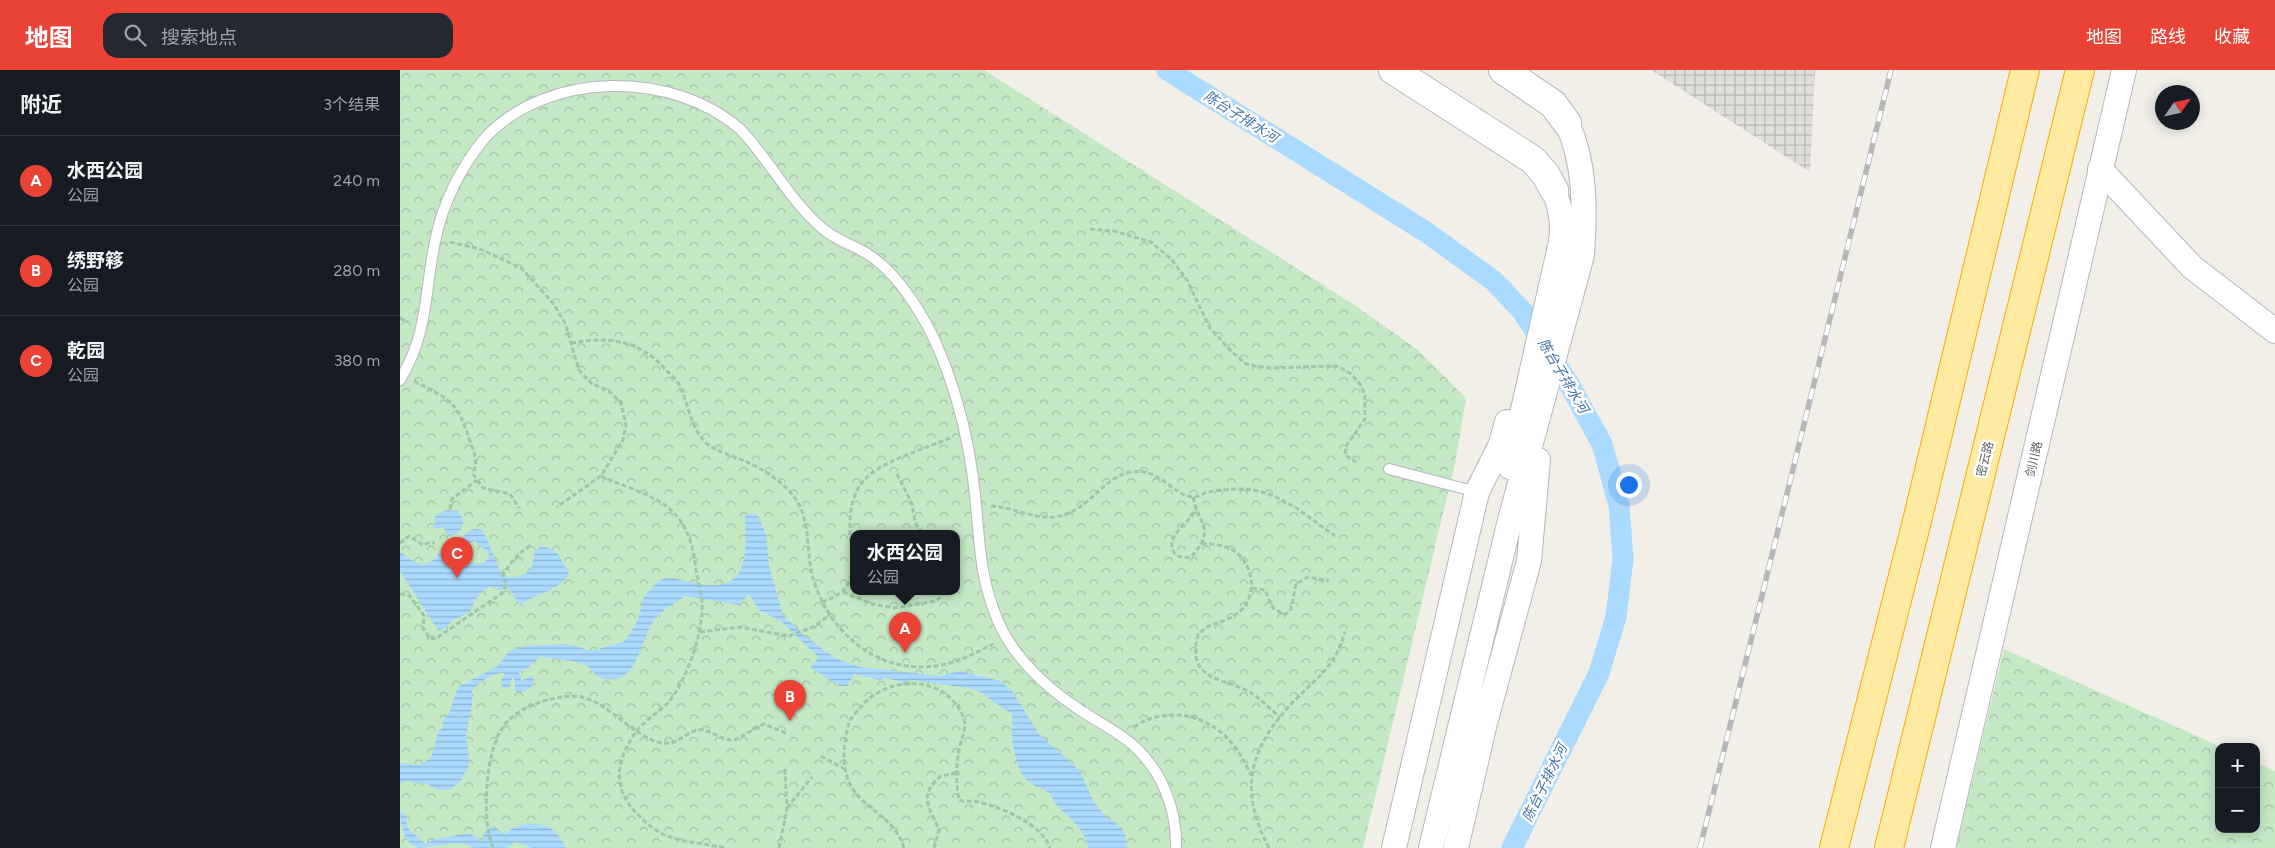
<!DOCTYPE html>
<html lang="zh">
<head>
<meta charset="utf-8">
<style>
	:root { --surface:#171b24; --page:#242831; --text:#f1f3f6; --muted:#9ea1a6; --line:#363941; --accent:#ea4335 }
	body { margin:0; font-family:Figtree,"Noto Sans SC",sans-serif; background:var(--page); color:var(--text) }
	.controls { position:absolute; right:15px; bottom:15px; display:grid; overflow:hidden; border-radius:10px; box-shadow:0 2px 12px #0003 }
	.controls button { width:45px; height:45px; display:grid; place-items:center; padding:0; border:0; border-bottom:1px solid var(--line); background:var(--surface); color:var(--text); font:25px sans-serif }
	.compass { position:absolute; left:1755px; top:15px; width:45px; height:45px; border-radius:50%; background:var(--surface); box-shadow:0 2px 12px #0003; rotate:56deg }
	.you { position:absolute; left:1228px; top:414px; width:18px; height:18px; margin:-12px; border:4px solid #fff; border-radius:50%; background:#1a73e8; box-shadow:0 0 0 8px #1a73e833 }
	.badge { display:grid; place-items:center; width:32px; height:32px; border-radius:50%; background:var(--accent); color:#fff; font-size:16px; font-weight:700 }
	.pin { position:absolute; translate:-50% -41px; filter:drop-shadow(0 1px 2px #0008) }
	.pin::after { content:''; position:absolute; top:26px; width:18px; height:15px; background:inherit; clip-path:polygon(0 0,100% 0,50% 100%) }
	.popup { position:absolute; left:450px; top:460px; width:110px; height:65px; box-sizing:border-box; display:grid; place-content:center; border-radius:10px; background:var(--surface); filter:drop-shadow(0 1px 4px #0005); font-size:16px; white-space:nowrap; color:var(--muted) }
	.popup b { font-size:19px; color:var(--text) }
	.popup::after { content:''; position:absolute; left:50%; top:100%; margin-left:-10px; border:10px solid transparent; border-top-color:var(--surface) }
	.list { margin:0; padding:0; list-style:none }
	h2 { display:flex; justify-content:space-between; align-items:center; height:65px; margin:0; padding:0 20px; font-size:21px }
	h2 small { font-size:16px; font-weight:400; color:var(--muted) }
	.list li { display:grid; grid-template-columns:32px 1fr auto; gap:15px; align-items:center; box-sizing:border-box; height:90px; padding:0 20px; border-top:1px solid var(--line) }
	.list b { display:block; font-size:19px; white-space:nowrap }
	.list p { margin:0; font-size:16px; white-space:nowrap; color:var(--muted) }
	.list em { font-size:16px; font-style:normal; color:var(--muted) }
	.icon { flex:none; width:28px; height:28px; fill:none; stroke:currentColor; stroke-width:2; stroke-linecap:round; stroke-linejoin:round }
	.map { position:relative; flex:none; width:1875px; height:778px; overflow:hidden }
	header { display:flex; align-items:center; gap:30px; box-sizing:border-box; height:70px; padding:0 25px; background:var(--accent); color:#fff }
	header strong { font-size:24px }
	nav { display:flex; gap:28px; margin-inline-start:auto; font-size:18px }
	.search { width:350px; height:45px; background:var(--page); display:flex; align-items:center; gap:12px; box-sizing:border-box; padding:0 18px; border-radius:15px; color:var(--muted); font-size:19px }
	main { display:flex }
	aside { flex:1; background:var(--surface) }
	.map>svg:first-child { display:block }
	.industrial { fill:url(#industrial-grid) }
	.park { fill:url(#park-crowns); fill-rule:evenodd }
	.water { fill:url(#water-rules); fill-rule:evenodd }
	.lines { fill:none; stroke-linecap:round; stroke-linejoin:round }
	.canal { stroke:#aadaff; stroke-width:21 }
	.service-casing { stroke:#b5b8bc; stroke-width:12 }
	.tertiary-casing { stroke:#b5b8bc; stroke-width:26 }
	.secondary-casing { stroke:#b6babf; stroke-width:30 }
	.trunk-casing { stroke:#f9ab00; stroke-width:30 }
	.path { stroke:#9cc7a9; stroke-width:3; stroke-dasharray:5 2.5; stroke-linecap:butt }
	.service { stroke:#fff; stroke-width:10 }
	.tertiary { stroke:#fff; stroke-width:24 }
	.secondary { stroke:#fff; stroke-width:28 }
	.trunk { stroke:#feeaa1; stroke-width:28 }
	.rail-casing { stroke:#b6b7b8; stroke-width:5.5 }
	.rail { stroke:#fff; stroke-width:4; stroke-dasharray:11; stroke-linecap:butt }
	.labels { text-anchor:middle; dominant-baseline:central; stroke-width:5; stroke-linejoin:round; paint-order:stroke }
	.street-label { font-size:12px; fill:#5f6368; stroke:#fff }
	.water-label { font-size:14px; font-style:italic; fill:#4174aa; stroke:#fff }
</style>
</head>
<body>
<header>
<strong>地图</strong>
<div class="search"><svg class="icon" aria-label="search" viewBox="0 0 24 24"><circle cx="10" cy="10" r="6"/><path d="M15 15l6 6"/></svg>搜索地点</div>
<nav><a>地图</a><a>路线</a><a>收藏</a></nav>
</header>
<main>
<aside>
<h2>附近<small>3个结果</small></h2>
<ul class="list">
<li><span class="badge">A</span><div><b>水西公园</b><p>公园</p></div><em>240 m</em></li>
<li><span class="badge">B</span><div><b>绣野簃</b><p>公园</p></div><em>280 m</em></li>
<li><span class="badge">C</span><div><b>乾园</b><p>公园</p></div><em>380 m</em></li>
</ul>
</aside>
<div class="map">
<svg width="1875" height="778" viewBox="0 0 1875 778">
	<defs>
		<pattern id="industrial-grid" width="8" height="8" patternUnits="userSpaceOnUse" patternTransform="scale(1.25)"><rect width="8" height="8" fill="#e0deda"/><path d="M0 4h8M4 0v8" fill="none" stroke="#b9b8b5"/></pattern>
		<pattern id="park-crowns" width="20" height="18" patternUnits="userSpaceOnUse" patternTransform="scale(1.25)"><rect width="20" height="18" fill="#c5e8c5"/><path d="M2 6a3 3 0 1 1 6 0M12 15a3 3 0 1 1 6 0" fill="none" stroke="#a3c0a4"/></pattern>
		<pattern id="water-rules" width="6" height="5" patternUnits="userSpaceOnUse" patternTransform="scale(1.25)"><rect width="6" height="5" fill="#aadaff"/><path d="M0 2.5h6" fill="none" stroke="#8eb4d2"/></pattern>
	</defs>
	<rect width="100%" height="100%" fill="#f1efe8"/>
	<!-- industrial -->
	<path class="industrial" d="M1251,0h164l-5,102z"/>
	<!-- park -->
	<path class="park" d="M0,0h584l369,234 65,46 48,48 -10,61 -93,389h-963zM454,464h102v58h-102z
		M1604,579l217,98h-2v82h37v-66l19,8v77h-319z"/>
	<!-- water -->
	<path class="water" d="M46,440l12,1 5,8v5l-3,2 1,3 -4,5 -9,2 -4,-8h-13l4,-3v-9z
		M352,443l7,4 7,18 3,31 14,49 21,20 31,23 25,9 79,9 21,-5 40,10 13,11 25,41 42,38 14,32 12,14 10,6 9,10 2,15h-39c-3,-21 -20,-30 -33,-45 -2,-3 -4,-8 -6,-10 -8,-6 -19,-7 -25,-16 -6,-8 -12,-31 -12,-41 0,-8 1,-14 0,-22l-32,-22 -11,-4 -59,-8 -8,2 -16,-4 -6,2 -26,-6 -7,12h-8l-29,-19 9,-9 -38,-37 -22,-11 -10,-16 -10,11 -54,-9c-10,8 -22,12 -30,23 -16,21 -16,69 -54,59 -7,-2 -7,-7 -11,-10 -14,-10 -34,-7 -49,-12l-13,12 -9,4 2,9 11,-5 3,6c-5,7 -11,12 -20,9v-11l-3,-3 -2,10 -7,1 -2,-6 3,-9c-14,0 -23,8 -32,17v15l-6,31 4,27 -9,18 -12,9h-12l-10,-6 -22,-3 -5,3v-21l19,2 12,-7 7,-26 5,-5 -1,-7 7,-6 9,-27 40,-21 11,-15 17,-5 41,-2 25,7 31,-9c7,-8 13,-16 16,-26 2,-5 2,-10 3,-15 3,-7 14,-19 21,-22 10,-3 21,2 31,4 54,12 53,-25 51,-67z
		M77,459l5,1 3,5 15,36 10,7 15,-4 7,-7 3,-16 8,-6 14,8 12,20c-8,18 -35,21 -49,32l-11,-16 -10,1 -9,-4c-10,6 -16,13 -19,25l-20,10c-2,6 -7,8 -13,9l-38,-59v-19c6,3 11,9 17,11 16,8 21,-17 36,-17l17,-16zM75,471l14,12 -1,6c-13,10 -12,1 -24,2 -5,1 -8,3 -13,3l-4,-4 2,-5c9,-5 17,-11 26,-14z
		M0,741l7,6 -1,7 4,7 16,13 6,-4 36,-7 15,8v-7l9,-8 13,8c12,-12 36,-14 49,-3 5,4 9,12 13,17h-35l-16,-6 -10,6h-34l-2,-3 -13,-2 -38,5c-15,-4 -19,-24 -19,-37z"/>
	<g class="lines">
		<!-- canal -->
		<path class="canal" d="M767,0l259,162 68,49 29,31 46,72 33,60 17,61 4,54 -7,58 -17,56 -87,175"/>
		<defs>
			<path id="service" d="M0,310c29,-49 24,-86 35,-138 7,-37 25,-74 49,-103 63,-69 188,-69 256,-10 30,31 49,71 82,99 13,12 29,16 44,25 33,20 61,67 75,102 18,44 29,92 34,140 5,47 4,81 23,126 16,37 49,67 82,89 18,12 37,21 53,35 29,26 44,64 43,103
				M989,399l88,23"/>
			<path id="tertiary" d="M1700,99l92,98 83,64
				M1110,397l51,-225c3,-20 -1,-34 -7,-52
				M994,778l83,-356 24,-48 6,-22
				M1031,778l79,-328 72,-265c3,-44 4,-91 -15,-132
				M1056,778l29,-125 44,-162 9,-101
				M1543,778l181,-778"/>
			<path id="secondary" d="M993,0l140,90 13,15 8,15
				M1103,0l50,34 14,19"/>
			<path id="trunk" d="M1434,778l84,-331 107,-447
				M1489,778l191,-778"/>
		</defs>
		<!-- service casing -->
		<use href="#service" class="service-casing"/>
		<!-- tertiary casing -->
		<use href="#tertiary" class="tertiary-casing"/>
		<!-- secondary casing -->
		<use href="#secondary" class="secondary-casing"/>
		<!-- trunk casing -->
		<use href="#trunk" class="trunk-casing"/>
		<!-- path -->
		<path class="path" d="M690,159l24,2 37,11 20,17 16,21 23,48 20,22 16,14 22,4 69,-2 14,8 9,10 5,11v24l-19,27 -1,9 11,7
			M50,172l30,7 41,19 32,35 12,20 14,47 12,13 19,9 11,11 5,22 -3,15 -22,36 -44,31
			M0,248l8,4
			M171,273c39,-7 69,-3 96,28 5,5 12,11 14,18 8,18 10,39 25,54 12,10 28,13 41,19 18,8 39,22 50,39 14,24 9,52 16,77 16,56 68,99 128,87 19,-3 34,-12 52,-21
			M14,311c38,20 42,19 56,60 5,13 8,20 3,33l10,14 27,6 9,14
			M497,404l15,30 3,18 5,8 9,4
			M201,406c21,10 55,19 71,35 17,17 21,36 24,58 2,13 7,28 6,41 -1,28 -15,67 -31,89 -10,13 -27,21 -36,34 -20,30 -23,55 3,82 10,10 21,19 35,23 16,5 35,6 52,10
			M793,427c6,29 24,31 -2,60 -6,1 -13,1 -17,-5 -10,-16 16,-29 22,-43
			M591,436c22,1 42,13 63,11 35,-4 46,-39 77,-45 29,-5 42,24 62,25 5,0 10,-4 15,-5 11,-2 23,-3 34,-3 37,1 64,27 93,47
			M50,439l2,-10 25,-19
			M0,473l9,-7 14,9 5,-2h7
			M802,474c12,-1 30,2 39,13 16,19 14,47 -9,60 -14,8 -21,4 -34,18 -12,46 24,42 52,57 11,7 20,17 30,25
			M454,495c-17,-96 20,-96 96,-127
			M852,518l13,2 8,18 10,6h3l5,-5 5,-25 12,-7 21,4
			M443,522l29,12 22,4 42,-7 10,-9
			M0,524l10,2 14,20 -1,12 7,11 8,-2 63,-43 6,-10 -5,-7c8,-14 15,-23 29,-32
			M422,532c20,-7 28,-15 32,-36
			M300,562l39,-5 50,9 24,-9 17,-12
			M734,657c32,-21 71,-14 96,14 9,10 15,22 21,34
			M421,686l25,14
			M387,738l25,-31
			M93,778c-12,-28 -8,-102 13,-125 15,-17 44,-26 66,-27 35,-1 65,50 98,47 9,-1 18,-11 27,-13 13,-2 23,11 37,10 4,-1 23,-13 30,-16l24,10
			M379,778l8,-39 -2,-41
			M504,778c-13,-42 -59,-38 -60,-91 0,-10 2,-25 5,-34 2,-5 7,-11 11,-15 26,-33 83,-34 102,6 7,13 -1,24 -3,36 -3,17 -3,34 0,50 7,3 12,0 19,2 23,5 64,22 72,46
			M534,778l5,-18c-9,-22 -22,-34 2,-54l16,-3
			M869,778c-32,-61 -19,-102 28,-150 24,-24 38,-32 48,-66"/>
		<!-- service -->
		<use href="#service" class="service"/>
		<!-- tertiary -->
		<use href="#tertiary" class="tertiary"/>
		<!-- secondary -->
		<use href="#secondary" class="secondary"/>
		<!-- trunk -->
		<use href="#trunk" class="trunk"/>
		<defs>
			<path id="rail" d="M1300,778l191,-778"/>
		</defs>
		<!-- rail casing -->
		<use href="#rail" class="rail-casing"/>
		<!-- rail -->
		<use href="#rail" class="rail"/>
	</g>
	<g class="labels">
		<!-- street labels -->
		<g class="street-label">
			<text transform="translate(1585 389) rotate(-76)">密云路</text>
			<text transform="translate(1634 389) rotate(-77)">剑川路</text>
		</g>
		<!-- water labels -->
		<g class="water-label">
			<text transform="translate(841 47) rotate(32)">陈台子排水河</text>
			<text transform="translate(1163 306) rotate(59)">陈台子排水河</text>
			<text transform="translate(1145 713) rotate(-64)">陈台子排水河</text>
		</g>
	</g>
</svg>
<div class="controls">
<button>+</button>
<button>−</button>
</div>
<svg class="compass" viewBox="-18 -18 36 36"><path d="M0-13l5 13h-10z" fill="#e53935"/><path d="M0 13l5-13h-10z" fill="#9ea1a6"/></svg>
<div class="you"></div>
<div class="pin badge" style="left:505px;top:583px">A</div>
<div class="popup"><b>水西公园</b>公园</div>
<div class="pin badge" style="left:390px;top:651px">B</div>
<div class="pin badge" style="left:57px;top:508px">C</div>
</div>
</main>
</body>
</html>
